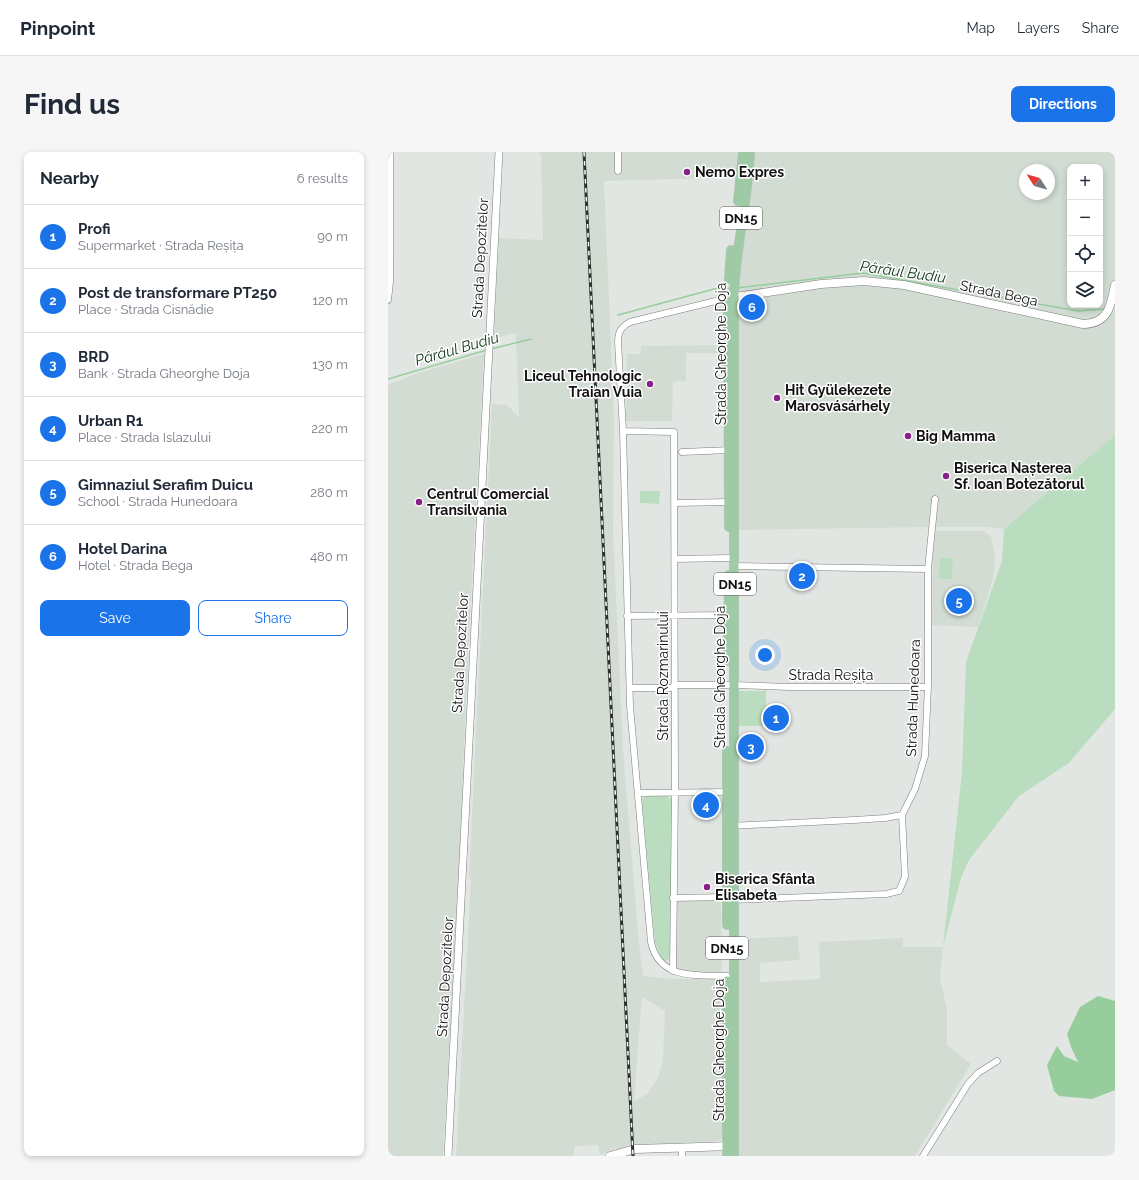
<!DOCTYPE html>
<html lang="en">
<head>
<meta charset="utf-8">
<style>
	:root { --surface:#fff; --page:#f6f6f7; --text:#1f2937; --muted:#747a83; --line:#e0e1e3; --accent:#1a73e8 }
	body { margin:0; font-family:Raleway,sans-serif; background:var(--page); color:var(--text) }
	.controls { position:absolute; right:12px; top:12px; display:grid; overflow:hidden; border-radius:8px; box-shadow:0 2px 6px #0003 }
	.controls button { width:36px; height:36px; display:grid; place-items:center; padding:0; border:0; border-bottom:1px solid var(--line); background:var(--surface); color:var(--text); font:20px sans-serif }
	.compass { position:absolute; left:631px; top:12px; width:36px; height:36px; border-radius:50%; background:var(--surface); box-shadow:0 2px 6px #0003; rotate:306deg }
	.you { position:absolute; left:377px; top:503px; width:14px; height:14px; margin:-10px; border:3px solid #fff; border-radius:50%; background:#1a73e8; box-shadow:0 0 0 6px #1a73e833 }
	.badge { display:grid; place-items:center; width:26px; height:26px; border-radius:50%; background:var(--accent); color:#fff; font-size:13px; font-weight:700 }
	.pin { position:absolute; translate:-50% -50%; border:2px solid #fff; box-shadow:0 1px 4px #0006 }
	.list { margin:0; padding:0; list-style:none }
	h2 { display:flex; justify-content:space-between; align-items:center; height:52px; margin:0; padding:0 16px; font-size:17px }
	h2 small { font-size:13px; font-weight:400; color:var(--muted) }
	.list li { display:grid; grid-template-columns:26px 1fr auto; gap:12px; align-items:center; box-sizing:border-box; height:64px; padding:0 16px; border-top:1px solid var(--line) }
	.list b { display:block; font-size:15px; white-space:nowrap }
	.list p { margin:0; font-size:13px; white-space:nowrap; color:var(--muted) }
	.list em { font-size:13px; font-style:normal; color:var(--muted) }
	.actions { display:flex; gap:8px; padding:12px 16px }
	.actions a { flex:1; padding:9px 0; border:1px solid var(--accent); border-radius:8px; text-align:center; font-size:14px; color:var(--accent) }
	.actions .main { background:var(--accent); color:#fff }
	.icon { flex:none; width:22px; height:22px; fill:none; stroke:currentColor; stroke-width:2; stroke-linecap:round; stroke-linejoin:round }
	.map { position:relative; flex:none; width:727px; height:1004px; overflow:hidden; border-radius:8px }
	header { display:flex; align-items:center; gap:24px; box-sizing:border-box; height:56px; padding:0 20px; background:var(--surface); border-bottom:1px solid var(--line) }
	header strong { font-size:19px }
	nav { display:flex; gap:22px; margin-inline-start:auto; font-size:14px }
	.intro { display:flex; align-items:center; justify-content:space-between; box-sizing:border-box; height:96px; padding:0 24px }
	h1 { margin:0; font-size:28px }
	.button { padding:10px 18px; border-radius:8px; background:var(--accent); color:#fff; font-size:14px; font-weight:700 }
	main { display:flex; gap:24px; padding:0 24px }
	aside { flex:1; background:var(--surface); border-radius:8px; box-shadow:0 2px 6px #0003 }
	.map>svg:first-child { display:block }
	.built { fill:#d2dcd3; fill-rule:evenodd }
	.green { fill:#bbddbf }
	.water { fill:#97cd9d }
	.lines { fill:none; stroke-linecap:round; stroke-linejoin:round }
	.stream { stroke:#97cd9d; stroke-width:1.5 }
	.minor-casing { stroke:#7b7e7c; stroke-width:7 }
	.tertiary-casing { stroke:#7b7e7c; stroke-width:8 }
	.secondary-casing { stroke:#7b7e7c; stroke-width:9 }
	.primary-casing { stroke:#c1c1c1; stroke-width:10 }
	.minor { stroke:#fff; stroke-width:6 }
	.tertiary { stroke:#fff; stroke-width:7 }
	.secondary { stroke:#fff; stroke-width:8 }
	.primary { stroke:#9ecba6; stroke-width:9 }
	.rail-casing { stroke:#2e302f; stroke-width:3 }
	.rail { stroke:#fff; stroke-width:1.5; stroke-dasharray:4.5; stroke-linecap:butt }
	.poi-dot { fill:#882188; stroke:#fff; stroke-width:1.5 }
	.labels { text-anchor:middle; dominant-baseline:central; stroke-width:3; stroke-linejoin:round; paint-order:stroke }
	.shield { fill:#fff; stroke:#585858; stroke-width:1 }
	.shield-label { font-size:13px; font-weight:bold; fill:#101110 }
	.poi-label { font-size:14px; font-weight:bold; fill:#101110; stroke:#fff; text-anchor:start }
	.street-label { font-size:14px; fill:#101110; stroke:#fff }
	.water-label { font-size:15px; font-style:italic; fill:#0c3415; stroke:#fff }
</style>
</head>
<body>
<header>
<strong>Pinpoint</strong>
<nav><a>Map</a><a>Layers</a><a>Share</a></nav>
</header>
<div class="intro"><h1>Find us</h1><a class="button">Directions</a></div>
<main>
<aside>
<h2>Nearby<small>6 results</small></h2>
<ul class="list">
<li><span class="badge">1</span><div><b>Profi</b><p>Supermarket · Strada Reșița</p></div><em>90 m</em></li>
<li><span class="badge">2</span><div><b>Post de transformare PT250</b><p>Place · Strada Cisnădie</p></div><em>120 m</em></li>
<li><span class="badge">3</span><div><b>BRD</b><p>Bank · Strada Gheorghe Doja</p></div><em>130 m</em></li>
<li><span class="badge">4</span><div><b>Urban R1</b><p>Place · Strada Islazului</p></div><em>220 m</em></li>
<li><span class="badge">5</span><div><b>Gimnaziul Serafim Duicu</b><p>School · Strada Hunedoara</p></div><em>280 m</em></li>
<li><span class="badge">6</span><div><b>Hotel Darina</b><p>Hotel · Strada Bega</p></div><em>480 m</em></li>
</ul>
<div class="actions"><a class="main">Save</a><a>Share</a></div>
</aside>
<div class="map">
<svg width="727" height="1004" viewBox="0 0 727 1004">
	<rect width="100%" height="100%" fill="#e2e6e3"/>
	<!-- built -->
	<path class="built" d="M150,0h577v283l-111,94 -18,-2h-55l-194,3v-235l14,-118 -147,4 10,238 -1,113 10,217 16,195 4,32 28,3h47l2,2 2,157 -4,3 -83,4 1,11h-19l-1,-8 -16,7 -2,-10 -23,1 -2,10h-117l15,-276 -2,-3 23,-473 15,1 12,12 -3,-84 -22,5 5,-100 44,2 -2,-85zM682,15h30v138h-30zM637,18h24v24h-24zM254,845l23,14 -2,49 -5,18 -11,16 -13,7z
		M333,193v8h-35v28l-13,1 -1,39h-46l1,-67h14v-8z
		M96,202l-18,339 -7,181 -16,282h-55v-771l30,-12z
		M545,379h50l8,5 4,21 -2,21 -15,49 -46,-2z
		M288,747h45l1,69 -2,4 -5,1 -35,-2 -4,-2z
		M410,784l2,24 -40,3v19l60,-3 -1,-37 84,-4v9h40l-3,32 7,30v36l24,19 -56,92h-179l2,-217z"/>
	<!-- green -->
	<path class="green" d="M727,283v274l-46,54 -50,33 -50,64 -8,18 -18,69 19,-175 4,-110 36,-101 2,-32z
		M252,339h20l-1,13 -19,-1z
		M552,406h13l-1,21h-13z
		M351,539h27v35h-27z
		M257,644h22l6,5 -2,156 -6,5 -4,-3 -6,-17 -13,-142z"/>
	<!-- water -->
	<path class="water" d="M710,844l17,5v89l-23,9 -33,-3 -5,-5 -7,-26 10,-19 7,10 14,6 -7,-15 -4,-13 13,-27z"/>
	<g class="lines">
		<!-- stream -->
		<path class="stream" d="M349,136l126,-15 215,38 27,-2
			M230,163l96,-26 18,-1
			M103,197l40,-10
			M0,227l99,-29"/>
		<defs>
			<path id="minor" d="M230,0v19
				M0,148l2,-18v-130
				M235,279l51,1 1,357 -2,182
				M294,300l49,-2
				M287,351l54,-1
				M287,407l54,-1
				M347,414l193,3
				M239,464l101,-1
				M286,533h54
				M346,533l56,2h138
				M242,536h44
				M250,641l88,-1
				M342,674l124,-6 31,-2 17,-3
				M285,746l54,-1
				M345,748l153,-6 13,-3 6,-14 -3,-62 13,-26 10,-33 3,-71v-116l7,-70
				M339,824c-31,-1 -68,4 -76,-34l-21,-236 -7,-275 -5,-89c0,-10 3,-15 12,-20l98,-24
				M294,1004v-8
				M535,1004l45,-72 10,-11 19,-12"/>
			<path id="tertiary" d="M60,1004l51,-1004"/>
			<path id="secondary" d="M341,146l92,-14 43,-3 40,4 179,39c25,0 28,-18 32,-39
				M222,1004l25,-7 98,-3"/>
			<path id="primary" d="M350,49l5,-49
				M341,127l2,-29
				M340,145l1,230
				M340,509l1,-86
				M339,773v-174
				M339,829v175
				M346,1004v-862c2,-48 14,-94 16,-142"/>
		</defs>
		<!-- minor casing -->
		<use href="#minor" class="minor-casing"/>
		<!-- tertiary casing -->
		<use href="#tertiary" class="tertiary-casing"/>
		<!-- secondary casing -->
		<use href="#secondary" class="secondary-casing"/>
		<!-- primary casing -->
		<use href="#primary" class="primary-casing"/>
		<!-- minor -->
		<use href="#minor" class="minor"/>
		<!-- tertiary -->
		<use href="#tertiary" class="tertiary"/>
		<!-- secondary -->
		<use href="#secondary" class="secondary"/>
		<!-- primary -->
		<use href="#primary" class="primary"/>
		<defs>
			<path id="rail" d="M196,0l49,1004"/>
		</defs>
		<!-- rail casing -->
		<use href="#rail" class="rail-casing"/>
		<!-- rail -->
		<use href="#rail" class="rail"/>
	</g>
	<!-- markers -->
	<g class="poi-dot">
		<circle cx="299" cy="20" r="4"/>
		<circle cx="262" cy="232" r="4"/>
		<circle cx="389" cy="246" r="4"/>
		<circle cx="520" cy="284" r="4"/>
		<circle cx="558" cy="324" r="4"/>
		<circle cx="31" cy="350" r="4"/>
		<circle cx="319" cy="735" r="4"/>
	</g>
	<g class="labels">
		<!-- shield labels -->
		<g class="shield">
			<rect x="332" y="55" width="42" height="22" rx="3"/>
			<rect x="326" y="421" width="42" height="22" rx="3"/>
			<rect x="318" y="785" width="42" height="22" rx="3"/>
		</g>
		<g class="shield-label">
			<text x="353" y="66">DN15</text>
			<text x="347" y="432">DN15</text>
			<text x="339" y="796">DN15</text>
		</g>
		<!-- poi labels -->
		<g class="poi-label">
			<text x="307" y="20">Nemo Expres</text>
			<text x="254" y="224" text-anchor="end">Liceul Tehnologic<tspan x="254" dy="16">Traian Vuia</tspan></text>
			<text x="397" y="238">Hit Gyülekezete<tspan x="397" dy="16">Marosvásárhely</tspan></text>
			<text x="528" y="284">Big Mamma</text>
			<text x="566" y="316">Biserica Nașterea<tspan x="566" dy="16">Sf. Ioan Botezătorul</tspan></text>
			<text x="39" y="342">Centrul Comercial<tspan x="39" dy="16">Transilvania</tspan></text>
			<text x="327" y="727">Biserica Sfânta<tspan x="327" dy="16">Elisabeta</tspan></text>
		</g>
		<!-- street labels -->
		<g class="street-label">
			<text transform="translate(92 106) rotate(-87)">Strada Depozitelor</text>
			<text transform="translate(611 141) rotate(12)">Strada Bega</text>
			<text transform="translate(333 202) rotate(-90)">Strada Gheorghe Doja</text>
			<text transform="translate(72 501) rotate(-87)">Strada Depozitelor</text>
			<text x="443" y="523">Strada Reșița</text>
			<text transform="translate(275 524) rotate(-90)">Strada Rozmarinului</text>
			<text transform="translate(332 525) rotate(-90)">Strada Gheorghe Doja</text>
			<text transform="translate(525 546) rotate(-88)">Strada Hunedoara</text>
			<text transform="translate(57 825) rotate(-87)">Strada Depozitelor</text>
			<text transform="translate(331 898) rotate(-90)">Strada Gheorghe Doja</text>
		</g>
		<!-- water labels -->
		<g class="water-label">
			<text transform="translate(515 120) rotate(8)">Pârâul Budiu</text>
			<text transform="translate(69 197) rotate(-16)">Pârâul Budiu</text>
		</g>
	</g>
</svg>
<div class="controls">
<button>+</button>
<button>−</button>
<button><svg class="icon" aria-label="locate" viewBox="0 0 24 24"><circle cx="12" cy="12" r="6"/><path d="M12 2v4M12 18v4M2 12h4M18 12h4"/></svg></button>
<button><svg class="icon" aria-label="layers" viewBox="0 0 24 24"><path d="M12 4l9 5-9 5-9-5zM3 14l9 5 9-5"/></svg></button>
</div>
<svg class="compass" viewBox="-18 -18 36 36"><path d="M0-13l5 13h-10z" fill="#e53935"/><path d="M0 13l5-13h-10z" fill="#747a83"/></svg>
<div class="you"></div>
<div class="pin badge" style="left:388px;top:566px">1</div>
<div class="pin badge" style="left:414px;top:424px">2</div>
<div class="pin badge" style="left:363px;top:595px">3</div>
<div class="pin badge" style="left:318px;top:653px">4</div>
<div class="pin badge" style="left:571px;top:449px">5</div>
<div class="pin badge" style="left:364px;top:155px">6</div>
</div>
</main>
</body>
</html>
